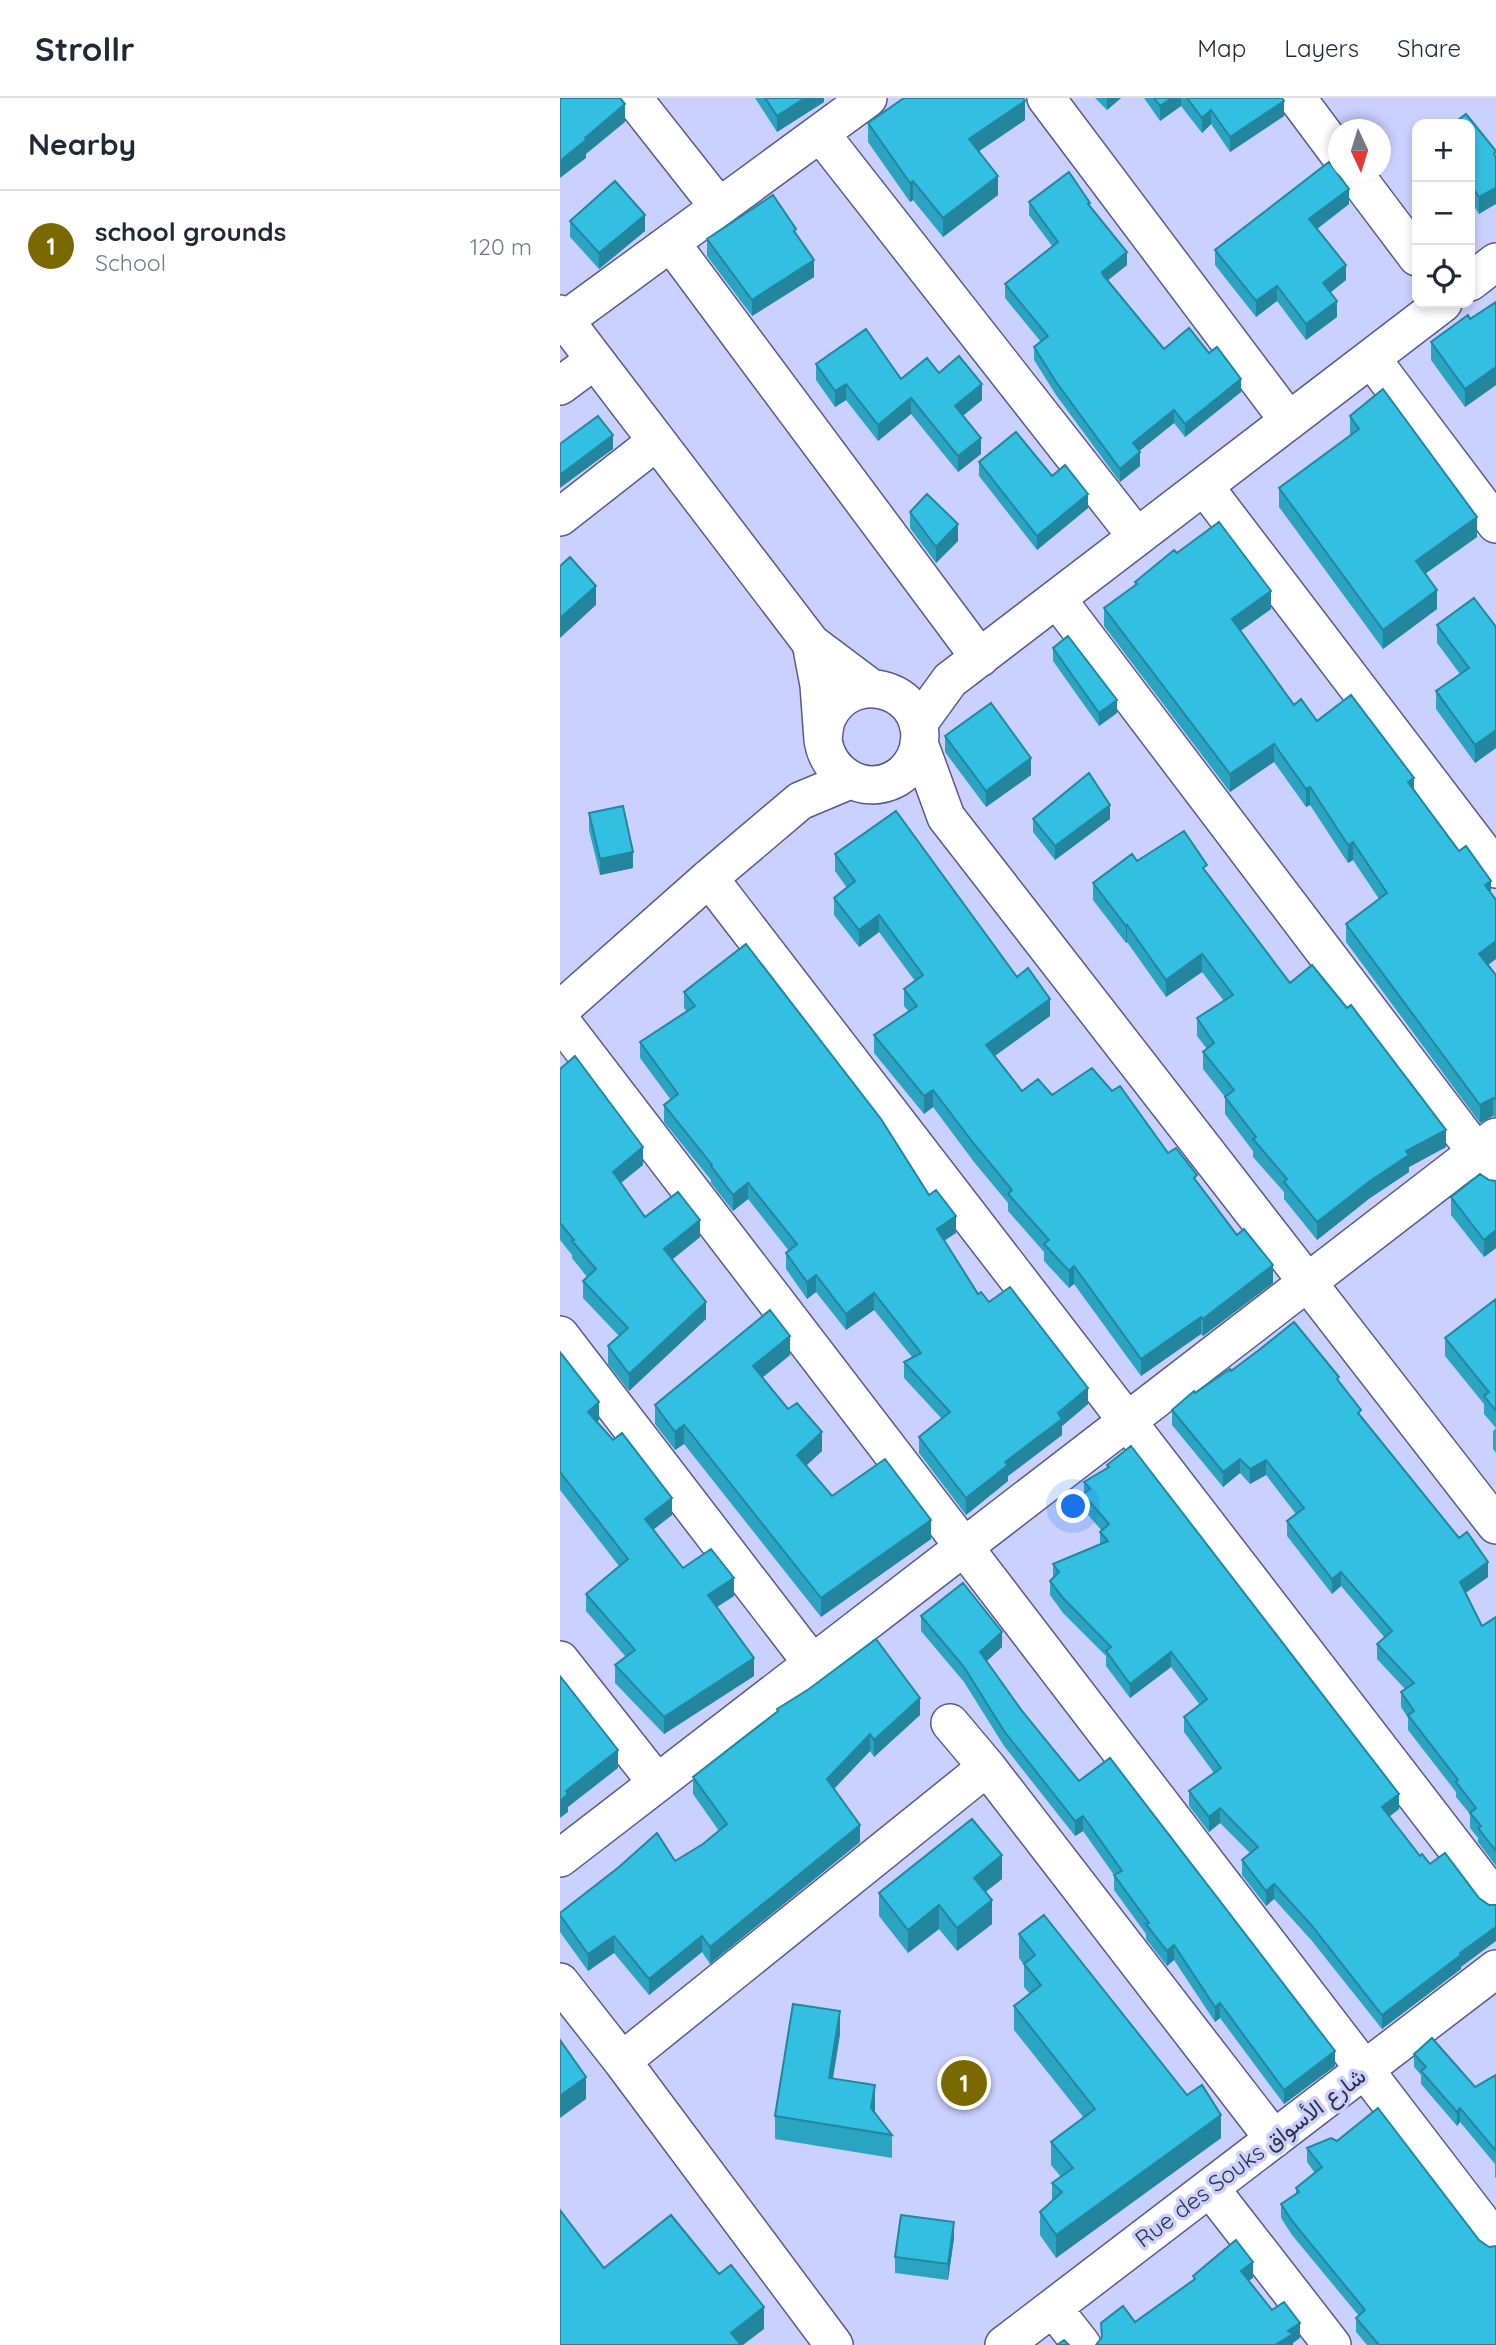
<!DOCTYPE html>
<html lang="en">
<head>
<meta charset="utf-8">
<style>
	:root { --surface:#fff; --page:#f6f6f7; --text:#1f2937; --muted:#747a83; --line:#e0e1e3; --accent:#796900 }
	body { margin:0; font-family:Quicksand,Vazirmatn,sans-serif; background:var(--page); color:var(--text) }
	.controls { position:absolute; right:21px; top:21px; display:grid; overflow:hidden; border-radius:14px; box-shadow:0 4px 10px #0003 }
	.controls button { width:63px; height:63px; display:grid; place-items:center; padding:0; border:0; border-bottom:2px solid var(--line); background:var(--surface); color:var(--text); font:35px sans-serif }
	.compass { position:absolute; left:768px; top:21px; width:63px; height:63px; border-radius:50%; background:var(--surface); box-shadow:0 4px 10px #0003; rotate:176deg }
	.you { position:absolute; left:514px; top:1409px; width:24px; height:24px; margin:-18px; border:5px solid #fff; border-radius:50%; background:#1a73e8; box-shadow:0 0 0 10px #1a73e833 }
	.badge { display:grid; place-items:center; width:46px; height:46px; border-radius:50%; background:var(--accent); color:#fff; font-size:23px; font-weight:700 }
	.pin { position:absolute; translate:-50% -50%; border:4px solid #fff; box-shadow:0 2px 7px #0006 }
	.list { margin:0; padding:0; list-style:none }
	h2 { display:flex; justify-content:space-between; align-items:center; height:91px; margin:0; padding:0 28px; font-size:30px }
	h2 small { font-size:23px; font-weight:400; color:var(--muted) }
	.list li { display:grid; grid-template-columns:46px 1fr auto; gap:21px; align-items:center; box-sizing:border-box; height:112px; padding:0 28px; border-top:2px solid var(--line) }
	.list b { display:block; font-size:26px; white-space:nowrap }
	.list p { margin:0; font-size:23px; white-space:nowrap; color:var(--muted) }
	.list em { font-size:23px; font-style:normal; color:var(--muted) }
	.icon { flex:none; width:38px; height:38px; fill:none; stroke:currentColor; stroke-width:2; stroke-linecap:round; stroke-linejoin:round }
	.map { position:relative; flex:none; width:936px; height:2247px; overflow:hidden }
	header { display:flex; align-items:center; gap:42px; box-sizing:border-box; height:98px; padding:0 35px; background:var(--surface); border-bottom:2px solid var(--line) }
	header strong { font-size:33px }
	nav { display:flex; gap:38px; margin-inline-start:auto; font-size:24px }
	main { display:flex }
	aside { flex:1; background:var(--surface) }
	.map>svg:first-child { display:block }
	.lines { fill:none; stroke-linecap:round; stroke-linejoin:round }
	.minor-casing { stroke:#565b8c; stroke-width:40 }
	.minor { stroke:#fff; stroke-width:37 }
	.wall { fill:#2ba4c2 }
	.shaded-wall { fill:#23869e }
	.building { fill:#32bfe2; stroke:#23869e; stroke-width:2 }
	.labels { text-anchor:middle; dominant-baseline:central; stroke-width:7; stroke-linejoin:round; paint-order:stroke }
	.street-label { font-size:23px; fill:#2f3248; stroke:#cbd1fe }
</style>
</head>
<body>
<header>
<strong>Strollr</strong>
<nav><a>Map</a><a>Layers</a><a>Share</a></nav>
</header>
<main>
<aside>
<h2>Nearby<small></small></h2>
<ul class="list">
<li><span class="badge">1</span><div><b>school grounds</b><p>School</p></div><em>120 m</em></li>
</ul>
</aside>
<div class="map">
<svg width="936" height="2247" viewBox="0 0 936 2247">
	<rect width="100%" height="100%" fill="#cbd1fe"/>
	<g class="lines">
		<defs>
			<path id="minor" d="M73,0l86,109
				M486,0l243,323
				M737,0l41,55
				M260,35l317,404
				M793,74l64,85
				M111,145l309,415
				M910,184l26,-20
				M0,216l251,329 60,45
				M5,222l303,-222
				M811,260l125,166
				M0,288l35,-26
				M644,388l292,383
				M0,419l97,-76
				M497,501l439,579
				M251,545l8,42 4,55c5,34 40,56 72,39 11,-6 19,-17 23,-29 15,-59 -66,-86 -91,-32 -3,7 -3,15 -4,22
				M358,626l32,-44 493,-377
				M359,645l27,74 550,708
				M149,780l787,1022
				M0,912l149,-132 91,-77 50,-21
				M0,922l936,1221
				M0,1237l252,328
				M0,1562l97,123
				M390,1625l37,44 287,372
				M0,1760l936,-721
				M0,1884l62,79 212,284
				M62,1963l365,-294
				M650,2090l122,157
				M493,2210l29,37
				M444,2247l492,-376"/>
		</defs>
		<!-- minor casing -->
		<use href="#minor" class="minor-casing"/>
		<!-- minor -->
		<use href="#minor" class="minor"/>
	</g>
	<!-- wall -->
	<path class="wall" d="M195,0h69v4l-47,30z
		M535,0h26l-14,12z
		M584,0h138l2,18 -54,36 -19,-28 -9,9 -21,-27 -21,15z
		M465,22l-46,31 19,44 -55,42 -30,-37 -3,2 -42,-60v-19z
		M910,26l26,27 -17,63 -9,-14z
		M469,104l61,5 37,58 -19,15 56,69 77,43 -56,45 -11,-14 -35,28 1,15 -20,16 -64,-87 -22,-35v-13l7,-5 -36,-44v-14l47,-38 -23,-31z
		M789,106l-32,25 29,51 -15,12 6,25 -31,23 -29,-39 -21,16 -41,-52v-15z
		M10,123l75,10 -46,38 -29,-32z
		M236,136l18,43 -62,39 -45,-60v-17z
		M936,204v83l-31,22 -34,-47v-18z
		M256,266l85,15 38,-6 43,27 -19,16 18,38 -23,18 -47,-58 -33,27 -32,-41 -11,7 -19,-27z
		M790,318l127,121 -52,37 12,35 -54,40 -104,-142v-19l71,-53z
		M419,364l73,14 36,32 -51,42 -58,-74z
		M350,414l48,29 -22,22 -26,-35z
		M617,455l94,56 -31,22 54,74 120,85 74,175 8,10v142l-3,-1 -13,7 -134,-181v-18l33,-25 -26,-39 -5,3 -38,-58 -4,2 -32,-45 -44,30 -126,-166v-18l31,-22v-4z
		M877,527l59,2v121l-21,15 -39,-54v-18l24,-17 -23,-31z
		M493,550l64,65 -18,13 -46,-65z
		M385,638l86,39 -45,32 -41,-55z
		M29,715l44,55 -33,7 -11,-45z
		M473,721h77l-55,41 -22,-28z
		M275,756l182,123 33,39 -55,40 27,35 30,4 116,58 29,30 76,100 -70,53 -2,-2 -60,42 -67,-92 -5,4 -25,-27v-9l-36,-41v-8l-34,-41 -41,-55 -9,7 -50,-61v-18l35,-23 -5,-6v-17l11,-8 -36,-49 -20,15 -25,-32v-17l13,-10 -12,-17z
		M647,774l83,111 156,164 -37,20v5l-39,26 -53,42 -33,-41v-7l-31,-35v-6l-28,-37v-17l-22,-28v-17l4,-3 -10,-13v-18l27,-17 -22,-29 -36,25 -39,-55 -1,1 -33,-43v-17z
		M124,894l245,203 27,38 -12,8 34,53 11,8 99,102 -26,22v9l-54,41v5l-42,34 -47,-62v-16l23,-18 -38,-41v-16l8,-5 -38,-47 -28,20 -30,-38 -9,7 -21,-30v-16l3,-2 -41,-52 -15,12 -22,-28v-3l-47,-58v-17l7,-5 -31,-42v-16l47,-30 -3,-4z
		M0,971l83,96 -22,18 24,34 55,20 -27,22 33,60 -77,72 -21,-27v-18l11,-10 -36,-38v-17l4,-4 -15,-19v-3l-12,-15z
		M929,1082l7,1v67l-12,9 -33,-42v-18z
		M936,1201v154l-3,-4v-18l3,-3 -12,-14v-10l-39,-48v-18z
		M0,1254l39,68 -2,1 75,94 -19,15 30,38 51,28 -18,11 38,69 -90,58 -49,-51v-18l11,-8 -40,-46v-17l33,-28 -59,-76z
		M230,1257l-28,23 60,73 -16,15 26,30 99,43 -110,78 -137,-173 -9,6 -20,-26v-19z
		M671,1273l108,11 22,35 127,160 -23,16 17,33 14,-9v249l-18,-24v-4l-8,-10v-14l-14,-17v-5l-48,-62v-12l-7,-11v-15l4,-3 -28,-30v-15l8,-6 -44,-52 -9,8 -45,-58v-15l9,-7 -30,-39 -16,9 -10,-11 -17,14 -51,-62v-15l23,-17z
		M547,1367l292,344 -9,7 71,153 -79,60 -70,-88 -38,-42 -8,7 -24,-31v-15l8,-7 -30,-30 -11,9 -20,-26v-15l25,-18 -30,-41v-15l16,-12 -29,-38 -41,31 -24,-32v-10l-43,-43 -13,-18v-14l3,-3v-14l47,-20v-12l2,-1 -19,-22v-15l1,-1v-11l23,-14z
		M361,1518l81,31 -15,14 35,50 57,70 256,285 -51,38 -64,-86 -5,4 -41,-62 -7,6 -21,-27v-5l-32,-44v-15l-31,-44 -8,5 -71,-90 -40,-64 -43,-51z
		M217,1611l143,6 -46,42 -4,-6 -36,38 26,53 -150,122 -8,-12 -53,43 -35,-42 -26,18 -28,-39v-19l115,-52 28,-17 16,-13 -26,-37v-17l84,-65z
		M442,1781l-17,13 7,32 -35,27 -18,-22 -31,24 -29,-37v-23z
		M459,1836l202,204 -165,120 -16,-23v-23l12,-11v-18l9,-6 -10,-12v-23l33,-24 -70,-88v-24l16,-12 -6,-7v-22l-5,-7z
		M280,1936l-7,45 42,29v4l17,23v23l-117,-19v-23z
		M854,1956l61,33 21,-12v103l-1,-1v-13l-35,-42 -3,4 -36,-42v-9l-7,-8z
		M747,2050l189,197h-129l-11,-13v-14l3,-2 -67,-81 -11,-17v-14l15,-10v-6l19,-15 -8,-11z
		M394,2140l-6,42 -53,-7v-16z"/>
	<!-- shaded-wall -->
	<path class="shaded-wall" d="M245,0h19v4l-47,30v-16z
		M547,0h14l-14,12z
		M612,0h9v8l-21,15v-15z
		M465,3v19l-56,38v-19z
		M724,3v15l-54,36v-15z
		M65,6v18l-39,32v4l-26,20v-17l25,-23z
		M651,12v14l-9,9v-15z
		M438,78v19l-55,42v-19z
		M353,83v19l-3,2v-19z
		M936,90v16l-17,10v-17z
		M789,91v15l-40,31v-16z
		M85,117v16l-46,38v-16z
		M567,154v13l-25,20v-13z
		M254,162v17l-62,39v-16z
		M786,167v15l-23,18v-15z
		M717,188v15l-21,16v-16z
		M777,203v16l-31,23v-16z
		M936,269v18l-31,22v-18z
		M681,281v13l-56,45v-13z
		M286,286v16l-11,7v-16z
		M422,286v16l-27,22v-16z
		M351,300v16l-33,27v-16z
		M614,312v13l-41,33v-13z
		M53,337v14l-53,39v-13z
		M421,340v16l-23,18v-16z
		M580,354v14l-20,16v-13z
		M528,396v14l-51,42v-14z
		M917,419v20l-61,43v-19z
		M398,426v17l-22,22v-16z
		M36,488v19l-36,33v-20z
		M877,492v19l-54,40v-19z
		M711,493v18l-39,28v-18z
		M557,602v13l-18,13v-13z
		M936,632v18l-21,15v-18z
		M714,646v18l-44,30v-18z
		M471,660v17l-45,32v-16z
		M854,680v18l-6,-14z
		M750,689v18l-4,2v-18z
		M550,707v14l-55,41v-14z
		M793,744v18l-5,3v-18z
		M73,754v16l-33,7v-16z
		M931,783v18l-6,-14z
		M319,817v17l-20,15v-17z
		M567,827v17l-1,1v-17z
		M936,843v18l-17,13v-18z
		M642,856v18l-36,25v-17z
		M490,901v17l-64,46v-17z
		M373,992v17l-9,7v-18z
		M933,1000v18l-13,7v-18z
		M886,1032v17l-37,20v5l-39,26 -53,42v-18l89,-71z
		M83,1049v18l-30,24v-17z
		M188,1085v16l-15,12v-16z
		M396,1118v17l-19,12v-16z
		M140,1122v17l-36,29v-17z
		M936,1132v18l-12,9v-17z
		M713,1167v18l-70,53v-17z
		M514,1168v18l-5,4v-17z
		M256,1177v17l-9,7v-17z
		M314,1195v17l-28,20v-16z
		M146,1204v17l-77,72v-17z
		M641,1219v17l-60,42v-17z
		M230,1238v19l-37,30v-19z
		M528,1290v16l-26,22v9l-54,41v5l-42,34v-17z
		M39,1304v18l-11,9v-17z
		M124,1327v19l-9,6v-18z
		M262,1334v19l-25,23v-19z
		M680,1361v14l-17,14v-15z
		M706,1362v15l-16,9v-15z
		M112,1400v17l-27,21v-17z
		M371,1422v19l-110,78v-19z
		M928,1464v15l-28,20v-15z
		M781,1474v14l-9,8v-15z
		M174,1480v18l-26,17v-18z
		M442,1534v15l-22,20v-15z
		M611,1554v15l-41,31v-14z
		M194,1560v18l-90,58v-17z
		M360,1600v17l-46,42v-17z
		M310,1636v17l-43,45v-17z
		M58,1652v18l-50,39v5l-8,6v-17l6,-10z
		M839,1696v15l-17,13v-15z
		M660,1710v15l-11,9v-15z
		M523,1718v15l-8,5v-15z
		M300,1727v17l-150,122v-17z
		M442,1757v24l-28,22v-23z
		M714,1786v15l-8,7v-15z
		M432,1802v24l-35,27v-23z
		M379,1807v24l-31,24v-23z
		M936,1829v14l-35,26v2l-79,60v-14l78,-62z
		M54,1838v17l-26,18v-17z
		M142,1838v16l-53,43v-16z
		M614,1847v15l-7,6v-15z
		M660,1905v15l-5,4v-15z
		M280,1913v23l-11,67v-23z
		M775,1953v15l-51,38v-14z
		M26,1979v22l-26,19v-22z
		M315,1987v23l-4,23v-23z
		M900,2010v14l-3,4v-14z
		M661,2017v23l-165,120v-23z
		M394,2124v16l-6,42v-16z
		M693,2164v16l-12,8v-15z
		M204,2209v22l-21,16h-12v-12z
		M740,2225v15l-7,5v2h-18l13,-14z"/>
	<!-- building -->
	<path class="building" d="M0,0h60l5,6 -40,34 1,2 -26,21z
		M205,0h40l-28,18z
		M344,0h119l2,3 -56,38 29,37 -55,42 -30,-37 -3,2 -42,-60z
		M594,0h18l-12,8z
		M627,0h95l2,3 -54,36 -19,-27 -9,8z
		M906,16l30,37 -2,3 2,4v30l-17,9 -9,-13v-60h-17z
		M769,64l20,27 -40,30 37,46 -23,18 14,18 -31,23 -29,-38 -21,15 -41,-51z
		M509,74l21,31 -2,1 39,48 -25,20 1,3 61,74 25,-21 20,25 8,-6 24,32 -56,45 -11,-14 -41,33 7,9 -20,17 -64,-87 -22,-35 14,-11 -43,-52 53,-42 -29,-40z
		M55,83l30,34 -46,38 -29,-32z
		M213,97l23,34 -2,2 20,29 -62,40 -45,-61z
		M936,204v65l-31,22 -34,-47 37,-27 2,4z
		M306,231l35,50 26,-21 12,15 20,-17 23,28 -27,22 26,32 -23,18 -47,-58 -33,27 -32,-41 -11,7 -19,-27z
		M823,291l94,128 -61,44 21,29 -54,40 -104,-142 80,-59 -9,-13z
		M38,318l15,19 -53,40v-31z
		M456,334l36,44 13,-11 23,29 -51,42 -58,-74z
		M367,396l31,30 -22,23 -26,-35z
		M659,424l52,69 -39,28 62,86 7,-6 16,22 34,-26 63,83 -6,4 51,69 7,-5 25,35 -6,4 11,15v41l-17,13 17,21v124l-3,-1 -13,7 -134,-181 41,-31 -34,-51 -5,3 -38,-58 -4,2 -32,-45 -44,30 -126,-166 33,-24 -2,-2 39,-32 3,3z
		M10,459l26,29 -36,32v-52z
		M914,500l22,29v103l-21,15 -39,-54 33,-23 -32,-43z
		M508,538l49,64 -18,13 -46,-65z
		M431,605l40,55 -45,33 -41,-55z
		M529,675l21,32 -55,41 -22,-27z
		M63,708l10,46 -33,7 -11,-46z
		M336,713l121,166 11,-9 22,31 -64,46 36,46 16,-12 14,16 40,-27 20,23 8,-5 48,67 8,-5 21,27 -3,3 43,57 7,-6 29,36 -70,54 -2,-2 -60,42 -67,-93 -5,5 -25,-27 5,-4 -41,-46 4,-4 -38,-46 -41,-54 -9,6 -50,-61 43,-29 -13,-17 19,-14 -44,-60 -20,15 -25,-32 21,-17 -20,-27z
		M624,733l23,34 -4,3 87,115 22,-18 35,43 4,-3 95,125 -40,21 3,4 -39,26 -53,41 -33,-40 3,-3 -34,-40 3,-2 -31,-40 9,-7 -31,-38 11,-9 -17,-25 36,-23 -31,-41 -36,26 -39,-55 -1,1 -33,-43 39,-29 5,7z
		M186,846l135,175 48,76 7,-5 20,26 -19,13 41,65 3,-2 8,10 21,-15 78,101 -30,25 4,6 -57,43 3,3 -42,33 -47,-61 31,-25 -46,-50 17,-9 -47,-60 -28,21 -30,-39 -9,7 -21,-29 11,-9 -49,-61 -15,12 -22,-29 1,-1 -48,-60 14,-11 -38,-52 55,-36 -11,-14z
		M15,958l68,91 -30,25 32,45 33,-25 22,28 -36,29 42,53 -77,72 -21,-28 20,-18 -45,-47 13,-12 -24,-28 2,-1 -14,-17v-154z
		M920,1076l9,6 7,1v49l-12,10 -33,-43z
		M936,1201v112l-12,-15 5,-4 -44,-54z
		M210,1212l20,26 -37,30 35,43 9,-6 25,29 -25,23 35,41 53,-37 46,61 -110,78 -137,-173 -9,7 -20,-27z
		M734,1224l45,55 -2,2 24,31 -3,3 101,125 8,-6 21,30 -28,20 22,44 14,-9v234l-18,-23 3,-2 -11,-13 6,-5 -20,-26 2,-2 -50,-65 6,-4 -13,-19 13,-9 -37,-39 15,-13 -51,-59 -9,7 -45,-58 17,-13 -38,-48 -16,9 -10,-10 -17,13 -51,-62 22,-19 1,2 35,-24 1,2 28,-21z
		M0,1254l39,50 -11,10 25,28 9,-7 50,65 -27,21 38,49 28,-19 23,29 -26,17 46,63 -90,59 -49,-52 20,-15 -49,-56 42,-35 -68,-87z
		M571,1348l268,348 -17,13 38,49 2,-2 8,10 15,-11 34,45 10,7h7v22l-36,26 1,2 -79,60 -70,-89 -38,-42 -8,7 -24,-31 16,-13 -38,-39 -11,9 -20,-26 32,-23 -37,-51 23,-18 -36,-47 -41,32 -24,-33 5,-4 -48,-49 -13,-17 9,-9 -6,-8 55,-23 -8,-9 9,-8 -26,-30 7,-5 -6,-7 25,-15 -2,-2z
		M403,1485l39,49 -22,20 42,59 57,70 31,-23 225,293 -51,39 -64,-87 -5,4 -41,-62 -7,6 -21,-27 3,-1 -35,-48 8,-4 -39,-55 -8,5 -71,-90 -40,-64 -43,-51z
		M316,1541l44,59 -46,42 -4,-6 -43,45 33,46 -150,122 -8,-11 -53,43 -35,-43 -26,18 -28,-39v-2l59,-46 38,-34 18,28 28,-17 24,-20 -34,-47 85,-66 -1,-2 32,-20z
		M0,1578l58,74 -52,41 2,3 -8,7z
		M412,1721l30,36 -28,23 18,22 -35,28 -18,-23 -31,25 -29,-37z
		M484,1817l143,180 15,-10 19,30 -165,120 -16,-23 22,-20 -10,-9 21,-15 -22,-26 44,-33 -81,-103 27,-21 -17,-21 11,-9 -16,-21z
		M233,1906l47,7 -11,67 46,7 -4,23 21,27 -117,-19z
		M872,1940l43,49 21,-12v76l-36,-43 -3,4 -36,-41 5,-4 -12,-13z
		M0,1942l26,37 -26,19z
		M818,2010l101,132 10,7 7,-1v99h-117l-23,-27 9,-8 -73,-89 -11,-17 18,-12 -3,-4 26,-21 -15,-19 24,-10 6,3z
		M0,2112l44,58 67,-53 48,59 12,-9 33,42 -33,26 10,12h-181z
		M341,2117l53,7 -6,42 -53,-7z
		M676,2142l17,22 -12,9 31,39 12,-8 16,21 -12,8 5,3 -18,11h-179l6,-8 -1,-14 22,-17 12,16 60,-43 -2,-3z
		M504,2242l5,5h-12z"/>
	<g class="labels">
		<!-- street labels -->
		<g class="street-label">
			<text transform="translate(690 2059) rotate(-37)">Rue des Souks شارع الأسواق</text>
		</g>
	</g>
</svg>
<div class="controls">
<button>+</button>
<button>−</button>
<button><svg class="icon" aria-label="locate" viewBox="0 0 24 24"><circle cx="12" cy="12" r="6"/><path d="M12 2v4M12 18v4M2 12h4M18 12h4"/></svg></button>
</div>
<svg class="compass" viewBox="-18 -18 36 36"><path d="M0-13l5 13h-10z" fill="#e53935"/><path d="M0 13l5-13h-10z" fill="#747a83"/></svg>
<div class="you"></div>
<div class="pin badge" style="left:404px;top:1985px">1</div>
</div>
</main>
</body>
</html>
